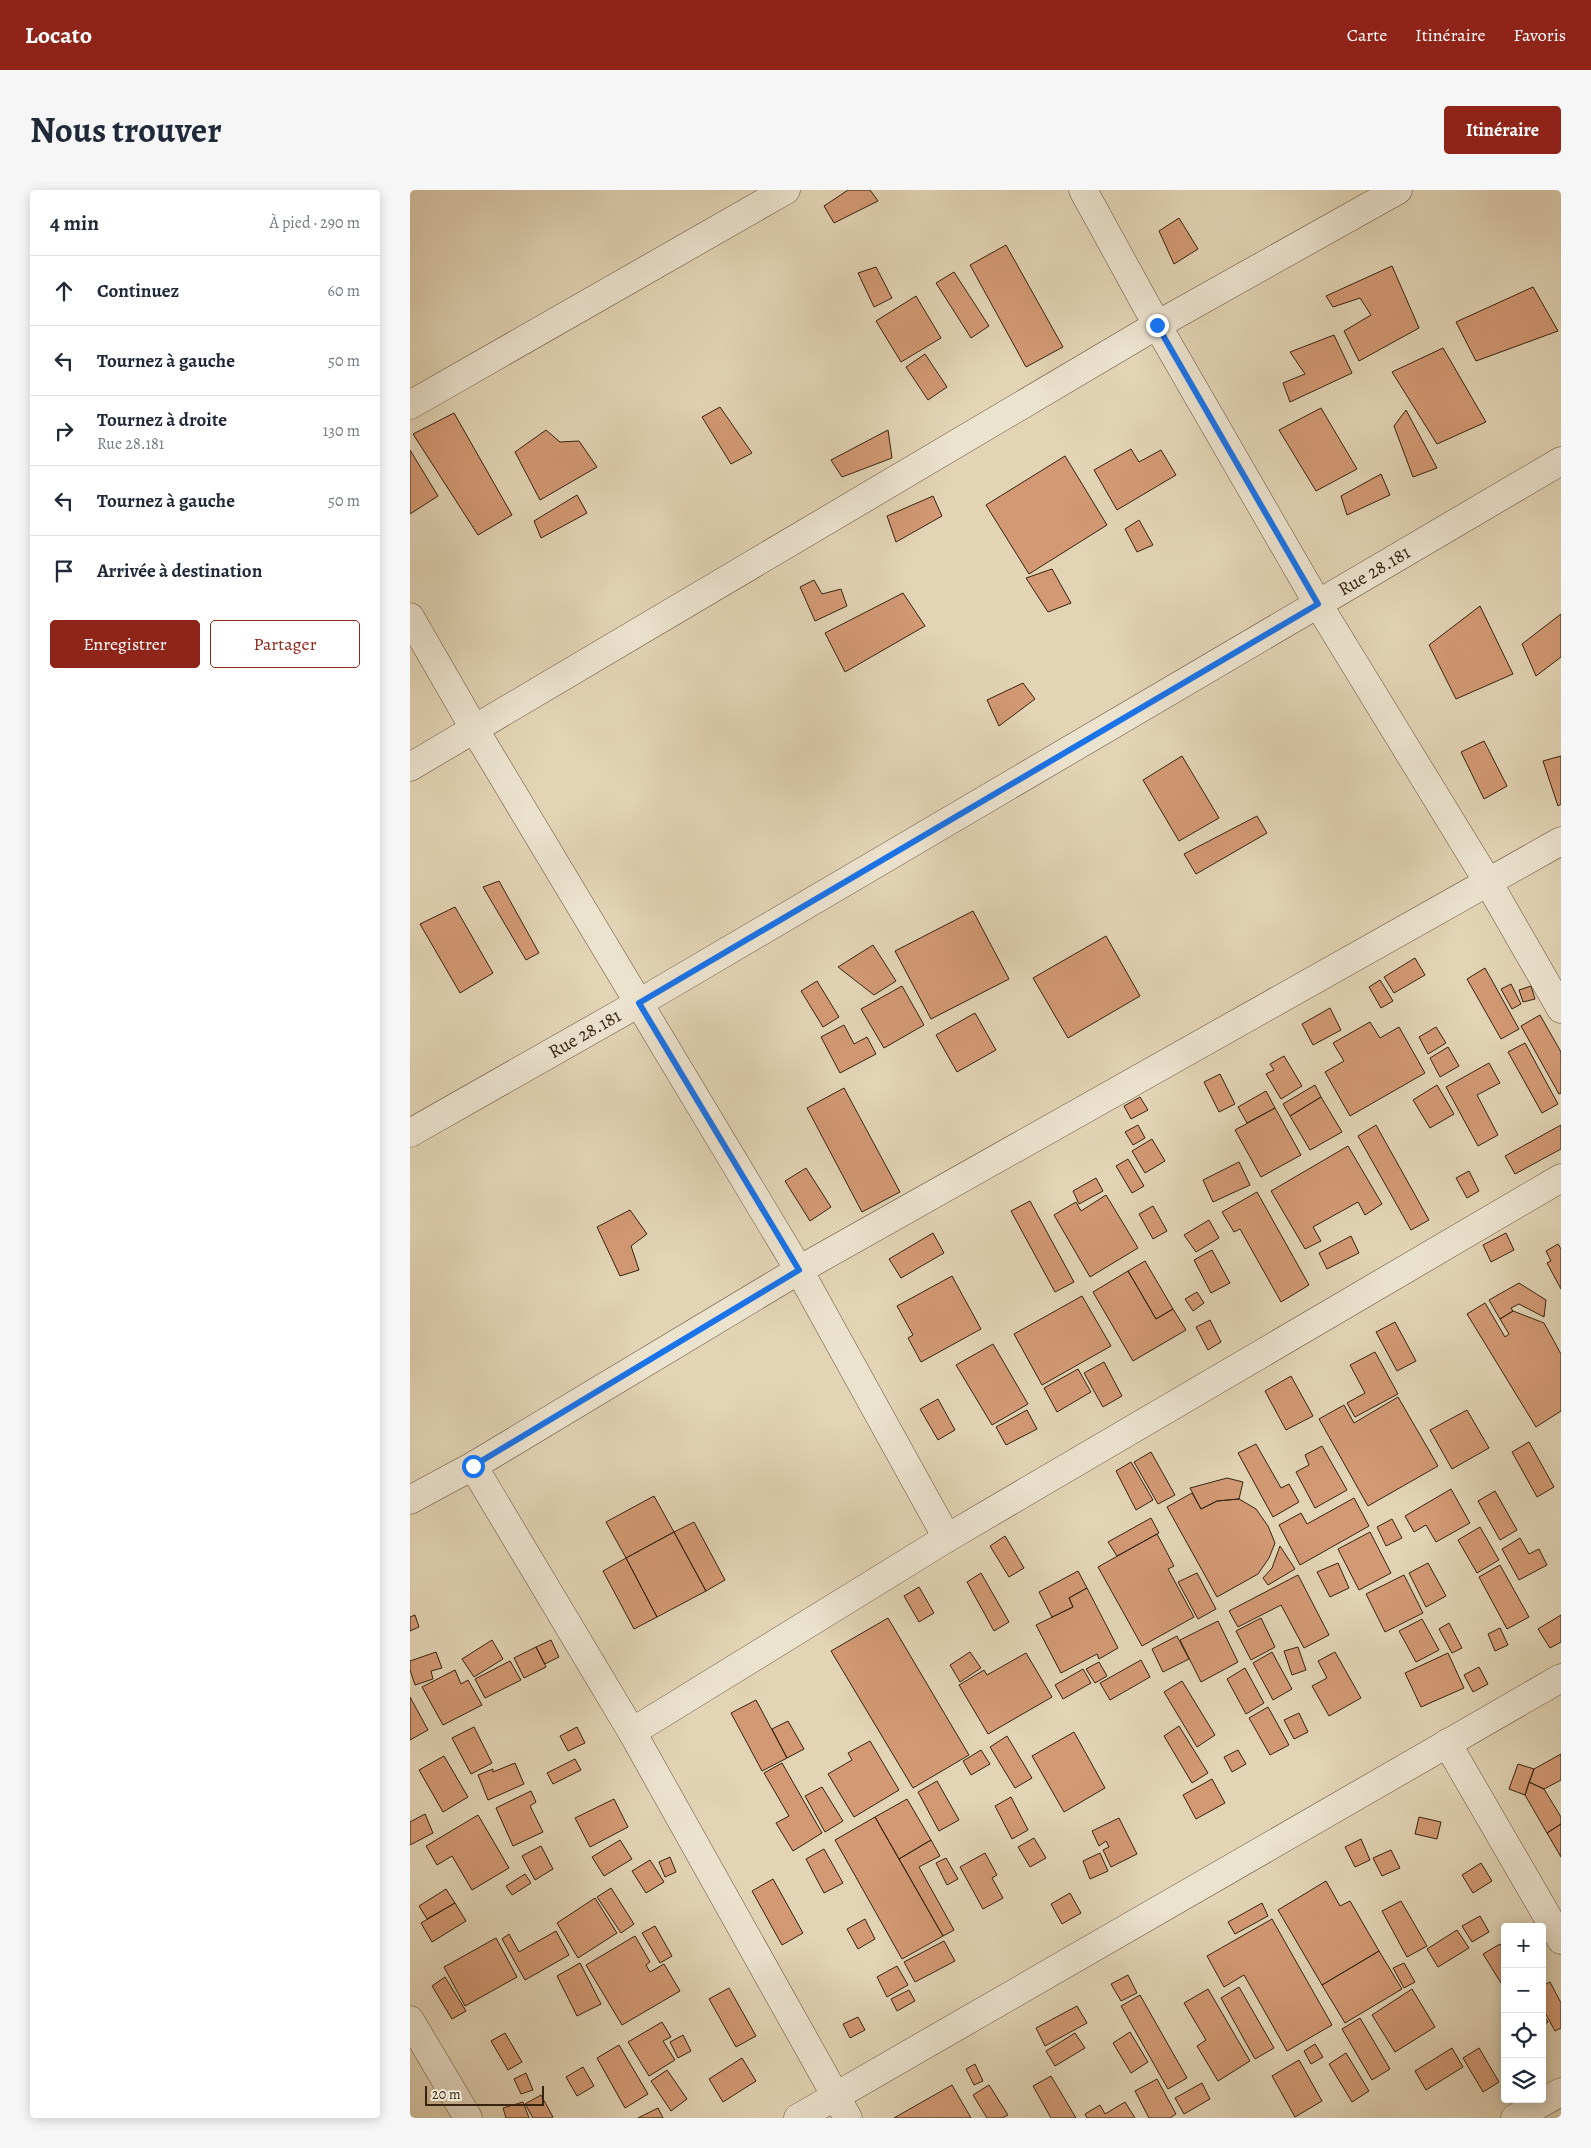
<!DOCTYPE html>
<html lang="fr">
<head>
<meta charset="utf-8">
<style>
	:root { --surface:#fff; --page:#f6f6f7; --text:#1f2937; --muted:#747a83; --line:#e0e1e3; --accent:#8f2418 }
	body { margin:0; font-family:Alegreya,serif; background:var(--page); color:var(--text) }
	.controls { position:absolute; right:15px; bottom:15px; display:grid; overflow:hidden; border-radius:5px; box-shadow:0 2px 12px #0003 }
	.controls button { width:45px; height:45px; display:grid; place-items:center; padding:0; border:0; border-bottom:1px solid var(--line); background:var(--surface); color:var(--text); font:25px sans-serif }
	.scale { position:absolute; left:15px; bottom:12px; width:119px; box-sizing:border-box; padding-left:5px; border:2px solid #37230f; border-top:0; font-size:14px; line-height:18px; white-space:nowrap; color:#37230f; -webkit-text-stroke:4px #ece3cf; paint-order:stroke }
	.stop { position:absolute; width:15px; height:15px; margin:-11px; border:4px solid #1a73e8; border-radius:50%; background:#fff }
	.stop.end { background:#1a73e8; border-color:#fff; box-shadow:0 1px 5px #0008 }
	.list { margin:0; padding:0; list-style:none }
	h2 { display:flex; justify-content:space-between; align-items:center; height:65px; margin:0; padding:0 20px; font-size:21px }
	h2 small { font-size:16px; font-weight:400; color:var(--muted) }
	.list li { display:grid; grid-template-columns:32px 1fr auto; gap:15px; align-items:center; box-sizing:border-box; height:70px; padding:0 20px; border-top:1px solid var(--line) }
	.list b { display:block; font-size:19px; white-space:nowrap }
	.list p { margin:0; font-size:16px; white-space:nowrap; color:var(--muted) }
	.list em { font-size:16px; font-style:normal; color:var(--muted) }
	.actions { display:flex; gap:10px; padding:15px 20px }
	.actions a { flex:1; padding:11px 0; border:1px solid var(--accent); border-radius:5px; text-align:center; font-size:18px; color:var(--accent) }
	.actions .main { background:var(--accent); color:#fff }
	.icon { flex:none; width:28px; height:28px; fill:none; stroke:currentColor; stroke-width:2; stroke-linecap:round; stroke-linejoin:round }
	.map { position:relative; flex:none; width:1151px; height:1928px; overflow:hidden; border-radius:5px }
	header { display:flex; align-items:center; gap:30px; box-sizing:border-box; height:70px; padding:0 25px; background:var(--accent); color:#fff }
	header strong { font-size:24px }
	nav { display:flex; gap:28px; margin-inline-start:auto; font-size:18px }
	.intro { display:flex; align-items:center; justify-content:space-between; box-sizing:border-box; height:120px; padding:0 30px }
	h1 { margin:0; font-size:35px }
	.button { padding:12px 22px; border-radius:5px; background:var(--accent); color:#fff; font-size:18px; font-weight:700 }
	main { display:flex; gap:30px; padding:0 30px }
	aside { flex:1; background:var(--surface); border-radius:5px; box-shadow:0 2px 12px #0003 }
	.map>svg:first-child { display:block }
	.building { fill:#d29974; stroke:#37230f }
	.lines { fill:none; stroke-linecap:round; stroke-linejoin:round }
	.minor-casing { stroke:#624f38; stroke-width:29 }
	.minor { stroke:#ece3cf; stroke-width:28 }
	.route { stroke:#1a73e8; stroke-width:6 }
	.labels { text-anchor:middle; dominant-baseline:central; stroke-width:5; stroke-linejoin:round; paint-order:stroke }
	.street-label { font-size:19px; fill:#37230f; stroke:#ece3cf }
</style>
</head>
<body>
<header>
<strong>Locato</strong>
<nav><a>Carte</a><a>Itinéraire</a><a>Favoris</a></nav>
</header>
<div class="intro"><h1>Nous trouver</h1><a class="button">Itinéraire</a></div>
<main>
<aside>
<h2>4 min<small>À pied · 290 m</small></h2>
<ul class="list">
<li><svg class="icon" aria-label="ahead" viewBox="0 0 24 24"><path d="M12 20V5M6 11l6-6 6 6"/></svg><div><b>Continuez</b></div><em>60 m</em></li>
<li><svg class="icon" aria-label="left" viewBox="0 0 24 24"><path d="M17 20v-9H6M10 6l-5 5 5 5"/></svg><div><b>Tournez à gauche</b></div><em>50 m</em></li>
<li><svg class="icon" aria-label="right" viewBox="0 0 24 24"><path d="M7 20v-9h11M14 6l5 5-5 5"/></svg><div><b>Tournez à droite</b><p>Rue 28.181</p></div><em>130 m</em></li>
<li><svg class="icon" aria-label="left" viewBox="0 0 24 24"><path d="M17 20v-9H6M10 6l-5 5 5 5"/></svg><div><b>Tournez à gauche</b></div><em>50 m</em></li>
<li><svg class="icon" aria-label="arrive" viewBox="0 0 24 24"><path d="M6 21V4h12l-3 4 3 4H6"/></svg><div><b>Arrivée à destination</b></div></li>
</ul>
<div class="actions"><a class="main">Enregistrer</a><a>Partager</a></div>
</aside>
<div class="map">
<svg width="1151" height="1928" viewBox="0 0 1151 1928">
	<rect width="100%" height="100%" fill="#e2d4b5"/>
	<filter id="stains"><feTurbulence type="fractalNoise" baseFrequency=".004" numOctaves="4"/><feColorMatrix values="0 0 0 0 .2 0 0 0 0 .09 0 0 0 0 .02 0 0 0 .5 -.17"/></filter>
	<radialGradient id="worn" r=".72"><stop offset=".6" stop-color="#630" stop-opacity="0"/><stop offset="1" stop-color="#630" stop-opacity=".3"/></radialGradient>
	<!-- building -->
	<path class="building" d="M438,0h22l8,11 -44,22 -10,-17z
		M769,28l19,31 -24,15 -15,-33z
		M596,55l57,102 -37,20 -56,-102z
		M982,76l27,62 -60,33 -15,-30 27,-16 -11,-17 -27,9 -7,-11z
		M466,77l16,31 -18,9 -16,-34z
		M544,82l35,54 -18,12 -35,-55z
		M1123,97l25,44 -82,30 -20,-39z
		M506,106l25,42 -40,24 -25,-41z
		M924,145l18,38 -62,29 -7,-19 22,-9 -15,-22z
		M1033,158l43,74 -49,22 -45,-72z
		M515,164l22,33 -19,13 -22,-33z
		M310,217l32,46 -21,11 -29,-47z
		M911,218l36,61 -41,22 -37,-61z
		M996,220l31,58 -24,9 -19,-51z
		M44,223l58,102 -34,20 -65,-101z
		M136,240l14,12 19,-1 18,26 -57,33 -25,-48z
		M478,240l4,28 -50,19 -11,-17z
		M721,259l8,13 22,-12 15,25 -59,35 -23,-40z
		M0,260l28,46 -28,18z
		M655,266l42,69 -78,49 -43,-69z
		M971,284l9,21 -43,20 -6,-19z
		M167,305l10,18 -46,25 -7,-17z
		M523,306l9,20 -46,26 -9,-26z
		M729,330l14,25 -16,7 -12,-23z
		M642,379l19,34 -23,9 -22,-34z
		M404,390l8,14 19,-5 6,17 -32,15 -15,-34z
		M493,403l22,33 -80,46 -20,-39z
		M1070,416l33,68 -57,25 -27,-54z
		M1151,424v43l-25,19 -14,-32z
		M613,493l12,16 -36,27 -12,-26z
		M1074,551l23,45 -23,13 -23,-47z
		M772,566l37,62 -40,23 -36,-61z
		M1151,566v48l-3,2 -15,-45z
		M847,626l10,17 -71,41 -12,-20z
		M89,691l40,72 -13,7 -43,-73z
		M45,717l38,66 -33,20 -40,-69z
		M563,721l36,68 -78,40 -36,-68z
		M696,746l34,60 -72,42 -35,-60z
		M463,755l23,36 -22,14 -36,-28z
		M1005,768l10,17 -31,18 -10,-16z
		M1075,778l34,61 -18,10 -34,-60z
		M970,790l13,21 -12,7 -12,-21z
		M407,791l22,36 -16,10 -22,-36z
		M1101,794l10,20 -9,5 -11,-20z
		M492,796l22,39 -40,23 -23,-39z
		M1121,796l4,13 -12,3 -4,-12z
		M920,818l11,22 -28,15 -11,-21z
		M565,823l21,37 -39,22 -21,-37z
		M1130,825l21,37v41l-2,1 -38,-68z
		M960,832l10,16 19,-11 26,46 -75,43 -25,-44 19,-11 -11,-18z
		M434,835l10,19 13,-7 9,17 -36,19 -19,-36z
		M1026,837l10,16 -18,11 -9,-17z
		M1115,853l33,61 -16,9 -34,-61z
		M1038,857l11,19 -19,11 -10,-19z
		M874,866l18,30 -21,13 -15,-25 8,-4 -4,-6z
		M1079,873l11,20 -23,12 21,40 -20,11 -32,-59z
		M810,884l15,30 -16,8 -15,-30z
		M905,895l6,12 -31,19 -7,-12z
		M1027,895l17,29 -24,14 -17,-28z
		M434,898l56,104 -38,20 -55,-104z
		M856,901l9,17 -28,15 -9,-16z
		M730,907l8,13 -17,9 -7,-13z
		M911,907l21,35 -32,18 -20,-34z
		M865,918l26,47 -40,22 -26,-47z
		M728,935l7,13 -12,7 -8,-13z
		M966,935l53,95 -18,10 -53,-94z
		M1151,935v24l-46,25 -10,-18z
		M742,949l13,22 -20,12 -13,-22z
		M938,956l34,58 -17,11 -7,-13 -45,25 8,14 -16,8 -34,-58z
		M718,969l16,27 -12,7 -16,-27z
		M829,972l11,23 -37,17 -10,-22z
		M396,978l25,39 -21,14 -25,-40z
		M1059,981l10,20 -12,7 -11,-20z
		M686,988l7,13 -24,13 -6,-13z
		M847,1002l52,93 -28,17 -41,-73 -6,3 -12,-20z
		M696,1005l32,53 -48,29 -36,-62 22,-13 5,9z
		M620,1011l44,81 -19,10 -44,-81z
		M743,1016l14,25 -14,8 -14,-25z
		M220,1020l17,24 -16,12 8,24 -19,6 -23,-49z
		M799,1030l10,18 -23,14 -12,-17z
		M523,1043l11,20 -43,25 -12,-19z
		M1096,1043l8,17 -23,12 -8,-17z
		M941,1046l8,17 -32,16 -8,-16z
		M1148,1054l3,5v40l-14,-26 4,-2 -5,-10z
		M802,1060l18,33 -19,10 -17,-33z
		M735,1071l28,48 -17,10 -28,-48z
		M718,1081l28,48 17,-10 13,21 -53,31 -40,-69z
		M542,1086l29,53 -60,33 -13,-24 5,-3 -16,-29z
		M1109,1093l27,17 -2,17 -25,-13 -8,4 2,3 -13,8 -11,-19z
		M787,1102l7,11 -11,8 -8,-12z
		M672,1106l29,50 -69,39 -28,-51z
		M1075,1113l20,34 4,-3 -9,-15 13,-8 31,12 17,31v57l-25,16 -69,-113z
		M800,1130l11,22 -13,8 -12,-23z
		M985,1132l21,39 -19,10 -21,-39z
		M583,1154l35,60 -36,21 -36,-60z
		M965,1162l23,42 -43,23 -8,-14 18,-10 -15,-28z
		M694,1172l18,34 -19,11 -19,-34z
		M668,1179l13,23 -34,20 -13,-24z
		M881,1186l22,40 -27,14 -21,-39z
		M988,1207l40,69 -70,40 -49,-87 25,-14 10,18z
		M528,1209l17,31 -17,10 -18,-31z
		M617,1220l10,19 -31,16 -10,-18z
		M1057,1220l22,38 -37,21 -22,-39z
		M1119,1252l25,45 -17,10 -25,-45z
		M846,1254l25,44 8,-4 10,18 -26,15 -35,-64z
		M912,1256l25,44 -32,18 -19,-36 13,-7 -4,-10z
		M741,1262l24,43 -17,9 -24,-42z
		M721,1272l22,38 -17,10 -20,-39z
		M817,1288l16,4 -4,17 -22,2 -16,8 -11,-21z
		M1041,1299l19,34 -34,19 -10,-17 -12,7 -9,-16z
		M1085,1301l22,39 -17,10 -22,-39z
		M782,1303l9,16 16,-8 22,-2 17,10 12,17 7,17 -6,15 -11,16 -41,23 -50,-90z
		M244,1306l20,36 -48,26 -20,-36z
		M944,1308l15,28 -69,39 -21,-40 22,-12 6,11z
		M741,1328l8,15 -42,23 -9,-14z
		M982,1329l10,19 -16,8 -9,-19z
		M284,1332l31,58 -19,11 -32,-59z
		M1070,1337l19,33 -22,13 -19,-33z
		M264,1342l32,59 -49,26 -31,-59z
		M960,1342l21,41 -32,17 -21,-41z
		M747,1344l17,32 -6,3 26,48 -52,29 -44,-79z
		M595,1346l19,32 -15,9 -19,-31z
		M1110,1348l9,16 10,-5 8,16 -28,15 -17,-31z
		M870,1356l15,23 -27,16 -5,-7 9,-10z
		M216,1368l31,59 -23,12 -31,-58z
		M928,1373l11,25 -19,9 -13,-25z
		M1018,1373l18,33 -20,11 -17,-34z
		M1090,1375l29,52 -22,12 -28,-52z
		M668,1381l9,17 -18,10 4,9 -21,10 -13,-25z
		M571,1383l28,49 -15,9 -27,-49z
		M787,1383l19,36 -18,10 -20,-37z
		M888,1385l31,60 -25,13 -23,-43 -43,22 -9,-16z
		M994,1385l19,38 -38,19 -19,-38z
		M509,1397l15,26 -15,9 -15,-26z
		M677,1398l31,60 -19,11 -2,-5 -36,19 -25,-48 37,-18 -4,-9z
		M5,1425l4,12 -9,4v-14z
		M1151,1425v27l-11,6 -12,-19z
		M478,1428l81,137 -56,33 -82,-137z
		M851,1428l14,29 -24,13 -15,-29z
		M1012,1429l17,31 -23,12 -17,-31z
		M808,1431l20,41 -37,20 -21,-42z
		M1039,1433l13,25 -10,5 -13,-24z
		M1090,1438l8,17 -13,6 -7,-17z
		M767,1446l12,23 -26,13 -11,-23z
		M82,1450l11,19 -29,18 -12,-18z
		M141,1450l8,17 -14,7 -9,-17z
		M126,1457l10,20 -22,11 -10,-20z
		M888,1457l8,23 -14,5 -8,-24z
		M26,1462l6,16 -11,3 2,8 -18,6 -5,-15v-9z
		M560,1462l11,16 -21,14 -10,-17z
		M862,1462l20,37 -19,11 -20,-37z
		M925,1462l26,46 -32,18 -17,-30 15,-8 -9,-17z
		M616,1463l26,44 -64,37 -29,-49 25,-15 3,5z
		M1038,1463l16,35 -43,19 -16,-34z
		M731,1470l9,17 -40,23 -10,-17z
		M100,1471l11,19 -36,18 -10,-19z
		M689,1472l8,14 -12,7 -9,-14z
		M1069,1477l9,17 -15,8 -9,-17z
		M835,1478l19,35 -18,11 -19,-35z
		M673,1479l8,14 -28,16 -8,-14z
		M45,1480l6,14 7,-4 14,25 -39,20 -21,-38z
		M772,1491l33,54 -18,12 -33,-55z
		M0,1507l18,33 -18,10z
		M346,1510l31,58 -25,13 -31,-58z
		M858,1517l21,38 -19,10 -21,-37z
		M889,1523l9,19 -14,7 -10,-19z
		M378,1531l16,28 -17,9 -15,-29z
		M769,1536l29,47 -16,10 -28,-47z
		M64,1537l18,36 -21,11 -19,-36z
		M167,1537l8,16 -17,8 -8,-15z
		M664,1542l31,56 -41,24 -32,-56z
		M597,1546l25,42 -17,10 -25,-41z
		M460,1551l29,49 -45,27 -26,-43 24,-14 -4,-7z
		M571,1560l9,14 -19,11 -8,-14z
		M828,1560l8,14 -14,8 -8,-15z
		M1151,1564v26l-17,9 -15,-7 5,-13z
		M34,1566l24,41 -25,15 -24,-42z
		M165,1569l6,11 -28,14 -6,-11z
		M105,1573l9,21 -36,16 -10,-25 15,-6v3z
		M372,1573l40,70 -29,18 -17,-28 13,-7 -25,-43z
		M1108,1574l16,5 -9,26 -16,-6z
		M802,1589l13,24 -29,16 -13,-24z
		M527,1591l22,39 -20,11 -21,-39z
		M1119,1592l15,7 17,28v7l-14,9 -22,-38z
		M412,1597l21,34 -18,11 -20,-36z
		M121,1601l5,11 -6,4 13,26 -30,14 -17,-38z
		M601,1607l17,33 -16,9 -17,-33z
		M204,1609l14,28 -38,20 -15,-29z
		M497,1609l24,41 -32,19 -24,-42z
		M15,1624l8,19 -23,12v-23z
		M68,1625l31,53 -37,22 -20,-34 -15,9 -11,-19z
		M465,1627l68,119 -41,23 -67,-119z
		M1009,1627l22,5 -4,17 -22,-5z
		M709,1628l18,36 -26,13 -8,-17 6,-3 -3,-6 -7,5 -7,-15z
		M1151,1634v33l-14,-24z
		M624,1648l12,20 -16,9 -12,-20z
		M951,1649l9,21 -15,7 -10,-20z
		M210,1650l12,19 -28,17 -12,-19z
		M521,1650l9,16 -21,11 35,63 -11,6 -44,-77z
		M131,1656l12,23 -18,11 -13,-24z
		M414,1659l19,34 -19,10 -18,-34z
		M981,1660l9,18 -18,8 -9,-18z
		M575,1663l12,22 -5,3 11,20 -20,11 -23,-42z
		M690,1663l8,18 -18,8 -7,-18z
		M260,1667l6,15 -11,5 -6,-15z
		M536,1668l12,21 -11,6 -11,-22z
		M240,1670l14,22 -18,11 -14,-22z
		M1071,1673l11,18 -19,12 -11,-18z
		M115,1684l6,9 -19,12 -6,-9z
		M363,1689l30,54 -21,12 -30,-54z
		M916,1691l14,25 10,-5 29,50 -57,34 -44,-75z
		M201,1698l23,36 -13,9 -24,-36z
		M36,1699l9,14 -28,16 -8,-13z
		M660,1703l11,20 -19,11 -11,-20z
		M185,1708l22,35 -39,25 -21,-35z
		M991,1711l26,45 -20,11 -25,-46z
		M45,1713l11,18 -34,21 -11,-19z
		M852,1713l6,13 -33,18 -7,-12z
		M1070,1726l9,16 -17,10 -10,-16z
		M455,1729l10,20 -17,10 -11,-20z
		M862,1729l60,106 -45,26 -43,-76 -20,12 -17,-31z
		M245,1736l17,30 -12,7 -18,-30z
		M1047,1740l12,18 -31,19 -11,-18z
		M146,1741l13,24 -44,25 -23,-41 7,-5 10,18z
		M225,1746l15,26 -4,3 4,7 14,-8 16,27 -58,34 -36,-60z
		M86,1748l21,39 -52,29 -21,-39z
		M534,1751l11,20 -40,21 -11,-20z
		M1090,1754l5,7v30l-4,2 -18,-29z
		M969,1761l23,38 -57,34 -23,-38z
		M170,1773l21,41 -24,12 -20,-40z
		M994,1773l11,19 -11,6 -11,-20z
		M487,1776l11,19 -21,12 -10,-20z
		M718,1785l9,18 -16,8 -10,-17z
		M35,1787l21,34 -14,8 -20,-33z
		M1140,1792l11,21v25l-6,3 -13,-24v-21z
		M829,1797l35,61 -19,11 -34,-61z
		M319,1798l27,48 -20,11 -27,-48z
		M798,1799l42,72 -32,20 -21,-35 9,-6 -22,-37z
		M1002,1799l23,38 -40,25 -23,-37z
		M499,1800l6,11 -18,10 -6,-12z
		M730,1805l47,83 -19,11 -47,-83z
		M667,1816l10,17 -42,23 -9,-18z
		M1132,1823l6,9 -6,4z
		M448,1827l7,13 -15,8 -7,-14z
		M950,1828l30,51 -18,11 -30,-51z
		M252,1832l9,15 -8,4 12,19 -26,16 -21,-34z
		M720,1842l18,30 -17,11 -18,-30z
		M95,1843l17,29 -14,8 -17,-29z
		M665,1843l10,15 -30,18 -9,-15z
		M273,1845l8,16 -13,7 -8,-16z
		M905,1854l8,13 -12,7 -7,-13z
		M209,1855l29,49 -23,14 -28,-50z
		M1042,1858l11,19 -37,23 -11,-19z
		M1069,1858l20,34 -16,10 -20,-34z
		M936,1863l23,38 -17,11 -23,-38z
		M332,1868l14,23 -33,21 -14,-23z
		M889,1870l23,41 -27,16 -23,-41z
		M565,1874l8,17 -9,4 -8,-16z
		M173,1877l11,19 -17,10 -11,-19z
		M257,1880l20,29 -16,12 -20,-30z
		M116,1883l7,17 -12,4 -7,-15z
		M641,1886l25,42h-25l-18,-32z
		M747,1889l19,35 -6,4h-21l-14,-27z
		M792,1893l8,16 -26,15 -9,-16z
		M542,1895l19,33h-77z
		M579,1895l19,30 -6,3h-15l-14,-23z
		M131,1905l12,22 -2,1h-18l-8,-14z
		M113,1912l6,16h-23l-3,-10z
		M715,1912l10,16h-48l-2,-4 15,-9 5,9z
		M248,1918l5,10h-25z"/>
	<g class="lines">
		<defs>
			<g id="minor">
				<path d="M673,0l74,135 161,279 170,278 73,127"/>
				<path d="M0,215l376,-215"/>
				<path d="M0,427l65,113 324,540 148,268"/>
				<path d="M0,577l747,-442 241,-135"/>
				<path id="s1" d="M0,943l229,-130 922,-542"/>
				<path d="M63,1276l159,266 216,386"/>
				<path d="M0,1310l63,-34 326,-196 762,-429"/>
				<path d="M222,1542l315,-194 614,-360"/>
				<path d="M1037,1553l114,197"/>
				<path d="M0,1830l58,98"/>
				<path d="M388,1928l763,-440"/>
				<path d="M1105,1928l46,-26"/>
			</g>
		</defs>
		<!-- minor casing -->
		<use href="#minor" class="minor-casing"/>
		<!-- minor -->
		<use href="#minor" class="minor"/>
	</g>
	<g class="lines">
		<!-- route -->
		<path class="route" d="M63,1276l326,-196 -160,-267 679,-399 -161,-279"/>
	</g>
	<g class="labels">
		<!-- street labels -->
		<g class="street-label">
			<text stroke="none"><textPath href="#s1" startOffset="1116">Rue 28.181</textPath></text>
			<text stroke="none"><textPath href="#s1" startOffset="201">Rue 28.181</textPath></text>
		</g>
	</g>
	<rect width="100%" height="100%" filter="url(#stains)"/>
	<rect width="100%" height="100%" fill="url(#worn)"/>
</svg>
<div class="controls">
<button>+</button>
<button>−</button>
<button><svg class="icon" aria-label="locate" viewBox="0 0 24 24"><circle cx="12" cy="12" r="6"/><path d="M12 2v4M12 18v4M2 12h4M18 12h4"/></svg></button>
<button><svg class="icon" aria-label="layers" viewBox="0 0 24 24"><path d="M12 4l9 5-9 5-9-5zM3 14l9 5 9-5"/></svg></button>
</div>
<div class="scale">20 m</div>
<div class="stop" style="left:63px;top:1276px"></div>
<div class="stop end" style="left:747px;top:135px"></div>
</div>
</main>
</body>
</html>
